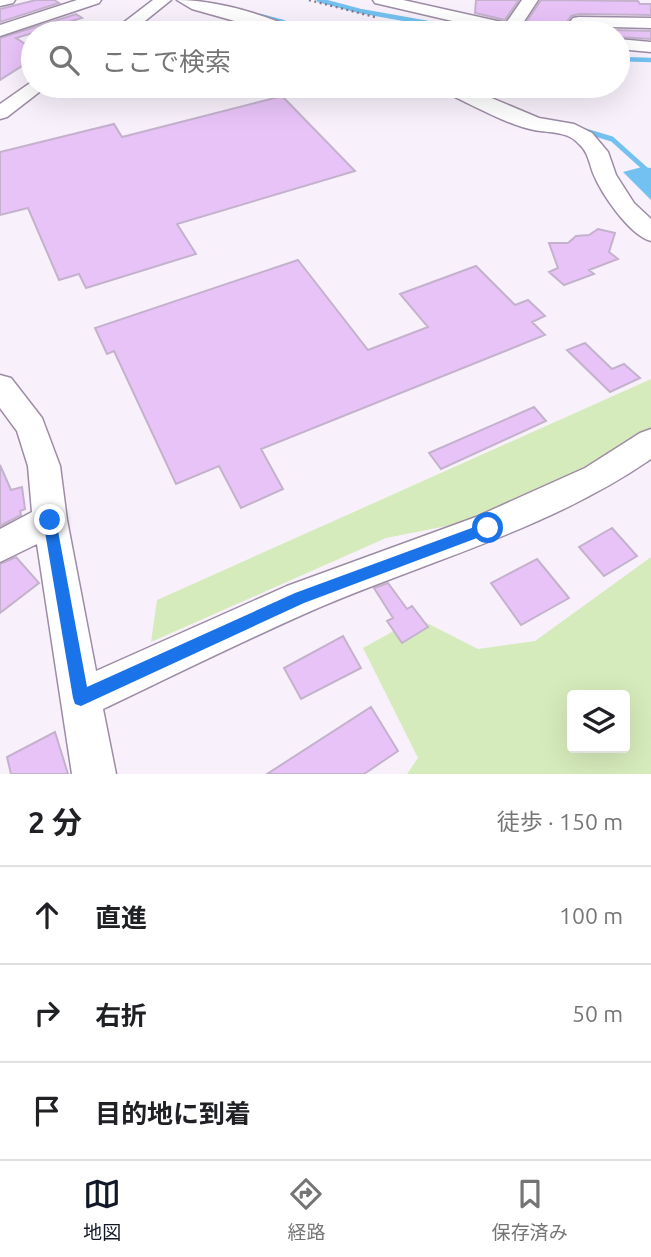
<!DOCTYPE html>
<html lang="ja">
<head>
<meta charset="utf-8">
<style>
	:root { --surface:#fff; --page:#f6f6f6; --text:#202124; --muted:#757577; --line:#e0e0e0; --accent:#111827 }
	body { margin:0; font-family:Ubuntu,"Noto Sans JP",sans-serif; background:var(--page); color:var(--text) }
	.controls { position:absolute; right:21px; bottom:21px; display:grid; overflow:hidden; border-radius:7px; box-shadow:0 7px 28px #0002 }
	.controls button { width:63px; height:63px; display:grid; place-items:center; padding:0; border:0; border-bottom:2px solid var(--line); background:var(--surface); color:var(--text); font:35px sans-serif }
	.stop { position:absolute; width:21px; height:21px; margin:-16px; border:5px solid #1a73e8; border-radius:50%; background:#fff }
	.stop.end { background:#1a73e8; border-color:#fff; box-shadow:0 2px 7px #0008 }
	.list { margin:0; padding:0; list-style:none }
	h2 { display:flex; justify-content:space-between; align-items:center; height:91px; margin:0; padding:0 28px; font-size:30px }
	h2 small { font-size:23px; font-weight:400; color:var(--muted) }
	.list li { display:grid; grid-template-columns:46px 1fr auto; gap:21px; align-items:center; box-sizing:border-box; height:98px; padding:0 28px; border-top:2px solid var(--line) }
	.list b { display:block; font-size:26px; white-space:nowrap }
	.list em { font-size:23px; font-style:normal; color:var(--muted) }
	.icon { flex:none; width:38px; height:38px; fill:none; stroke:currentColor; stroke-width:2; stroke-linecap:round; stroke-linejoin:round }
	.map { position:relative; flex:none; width:651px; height:774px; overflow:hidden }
	.search { position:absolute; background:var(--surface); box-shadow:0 7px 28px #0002; left:21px; right:21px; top:21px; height:77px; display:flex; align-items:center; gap:18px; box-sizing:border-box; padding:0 24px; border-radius:38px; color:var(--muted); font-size:26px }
	.sheet { height:385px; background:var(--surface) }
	nav { display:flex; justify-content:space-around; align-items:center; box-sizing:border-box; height:98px; border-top:2px solid var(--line); background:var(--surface); font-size:19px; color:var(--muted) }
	nav a { display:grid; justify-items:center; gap:4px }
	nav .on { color:var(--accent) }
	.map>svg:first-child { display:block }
	.green { fill:#d6ebbb; fill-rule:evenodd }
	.water { fill:#72c1f0 }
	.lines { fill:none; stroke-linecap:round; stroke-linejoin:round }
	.stream-far1 { stroke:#72c1f0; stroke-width:4.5 }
	.stream { stroke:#72c1f0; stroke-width:5 }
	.building { fill:#e8c3f8; stroke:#c4b2cc; stroke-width:2 }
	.minor-casing { stroke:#9d8ca5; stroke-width:3 }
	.path { stroke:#837c86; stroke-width:2.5; stroke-dasharray:2 3.5; stroke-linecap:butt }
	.minor { fill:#fff; fill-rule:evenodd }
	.route { fill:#1a73e8 }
</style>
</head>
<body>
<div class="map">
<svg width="651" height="774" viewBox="0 0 651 774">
	<rect width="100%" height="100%" fill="#f8f1fc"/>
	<!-- green -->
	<path class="green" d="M651,379v49l-81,47 -108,48 -76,15 -235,104 6,-42z
		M651,557v217h-244l11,-16 -55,-110 54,-30 61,31 57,-8zM572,695h53v53h-53z"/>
	<!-- water -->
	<path class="water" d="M642,167l9,1v32l-28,-28z"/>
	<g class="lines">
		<!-- stream-far1 -->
		<path class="stream-far1" d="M319,0l41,11 124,22
			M260,16l23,6 22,11
			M618,59l33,1"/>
		<!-- stream -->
		<path class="stream" d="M582,130l30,9 39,35"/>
	</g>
	<!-- building -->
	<path class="building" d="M36,0h18l5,3 -59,19v-13z
		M476,0h43l-14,20 -30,-7z
		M541,0l97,1 2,3h11v11l-72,-1 -8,2 -4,6 6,7 78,2v8l-33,-2v-4h-73l1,-2 -21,-7z
		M76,14l6,4 -66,20 17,11v10l-33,21v-42z
		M282,96l73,75 -178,53 19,30 -110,34 -7,-14 -20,6 -31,-72 -28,7v-63l114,-28 8,13z
		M598,229l17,4 -6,19 9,7 -29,11 5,4 -30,11 -15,-13 9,-4 -9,-25h19l8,-7 13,-1z
		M298,260l70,90 60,-23 -28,-33 76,-28 39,39 13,-5 17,16 -13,6 13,13 -284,114 22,40 -42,19 -22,-42 -43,18 -62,-133 -7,3 -12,-26z
		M585,343l27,26 12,-5 16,14 -30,14 -43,-42z
		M534,407l12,14 -105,48 -12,-16z
		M0,465l11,25 11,-3 3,22 -5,2 1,4 -21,11z
		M612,528l25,28 -33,20 -25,-29z
		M16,557l23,26 -39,30v-49z
		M537,559l32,39 -48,27 -30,-42z
		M388,583l19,26 5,-3 16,21 -26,16 -15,-22 6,-3 -19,-30z
		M343,636l18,32 -60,31 -17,-31z
		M371,707l27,44 -34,23h-97z
		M55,732l13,42h-57l-4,-17z"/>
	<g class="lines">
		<defs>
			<path id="minor" d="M0,0h15l-2,3 -13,3z
				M77,0h24l-2,3 -99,33v-11z
				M153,0h18l-41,33h-20z
				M177,0c39,0 84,14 120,29l3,4h-23l-85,-24z
				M373,0h30l103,23 16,-23h16l-17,26 15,3 3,4h-35l-129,-30z
				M579,17l72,1v10l-78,-2 -3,-4 3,-4z
				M618,39l33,3v10l-33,-3z
				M33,81v5h14l-40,31 -7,2v-15z
				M437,86h26l76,32 35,6 18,9 16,19 8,23 18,28 17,16v22c-22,-6 -50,-48 -58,-68 -4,-11 -5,-21 -14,-29 -11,-13 -29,-11 -45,-14 -27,-5 -67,-28 -94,-40z
				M0,375l11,3 31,40 18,48 7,54 29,151 191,-85 189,-69 109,-49 55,-35 11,-4v30c-105,72 -225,102 -340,152 -70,31 -139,65 -208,98l13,65h-44l-35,-230 -37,18v-33l32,-17 -4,-46 -11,-35 -17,-23z"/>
		</defs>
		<!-- minor casing -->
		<use href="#minor" class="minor-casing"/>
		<!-- path -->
		<path class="path" d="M309,0l66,17"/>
		<!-- minor -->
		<use href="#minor" class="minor"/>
	</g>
	<!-- route -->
	<path class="route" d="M50,514l6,6 31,167 208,-94 193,-71 7,6 -2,4 -189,71 -223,103 -6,-2 -2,-6 -30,-178z"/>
</svg>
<div class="controls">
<button><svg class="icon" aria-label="layers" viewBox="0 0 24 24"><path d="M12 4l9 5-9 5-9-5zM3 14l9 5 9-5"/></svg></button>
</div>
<div class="stop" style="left:488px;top:528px"></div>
<div class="stop end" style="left:50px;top:520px"></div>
<div class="search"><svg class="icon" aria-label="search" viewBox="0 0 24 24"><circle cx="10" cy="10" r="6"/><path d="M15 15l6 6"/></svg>ここで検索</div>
</div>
<section class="sheet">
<h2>2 分<small>徒歩 · 150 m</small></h2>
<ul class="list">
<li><svg class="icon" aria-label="ahead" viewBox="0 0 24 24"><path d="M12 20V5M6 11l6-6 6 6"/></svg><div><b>直進</b></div><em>100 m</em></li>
<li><svg class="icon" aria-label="right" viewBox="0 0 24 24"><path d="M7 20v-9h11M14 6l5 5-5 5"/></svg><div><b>右折</b></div><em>50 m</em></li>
<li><svg class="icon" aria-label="arrive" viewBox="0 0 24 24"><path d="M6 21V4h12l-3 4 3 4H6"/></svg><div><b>目的地に到着</b></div></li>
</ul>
</section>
<nav>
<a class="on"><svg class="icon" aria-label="map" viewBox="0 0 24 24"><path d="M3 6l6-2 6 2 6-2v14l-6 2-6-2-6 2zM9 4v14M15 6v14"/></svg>地図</a>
<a><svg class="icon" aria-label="directions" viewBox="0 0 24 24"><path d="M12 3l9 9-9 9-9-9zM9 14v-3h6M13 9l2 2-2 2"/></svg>経路</a>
<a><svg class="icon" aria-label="saved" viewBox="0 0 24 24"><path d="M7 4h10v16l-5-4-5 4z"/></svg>保存済み</a>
</nav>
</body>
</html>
